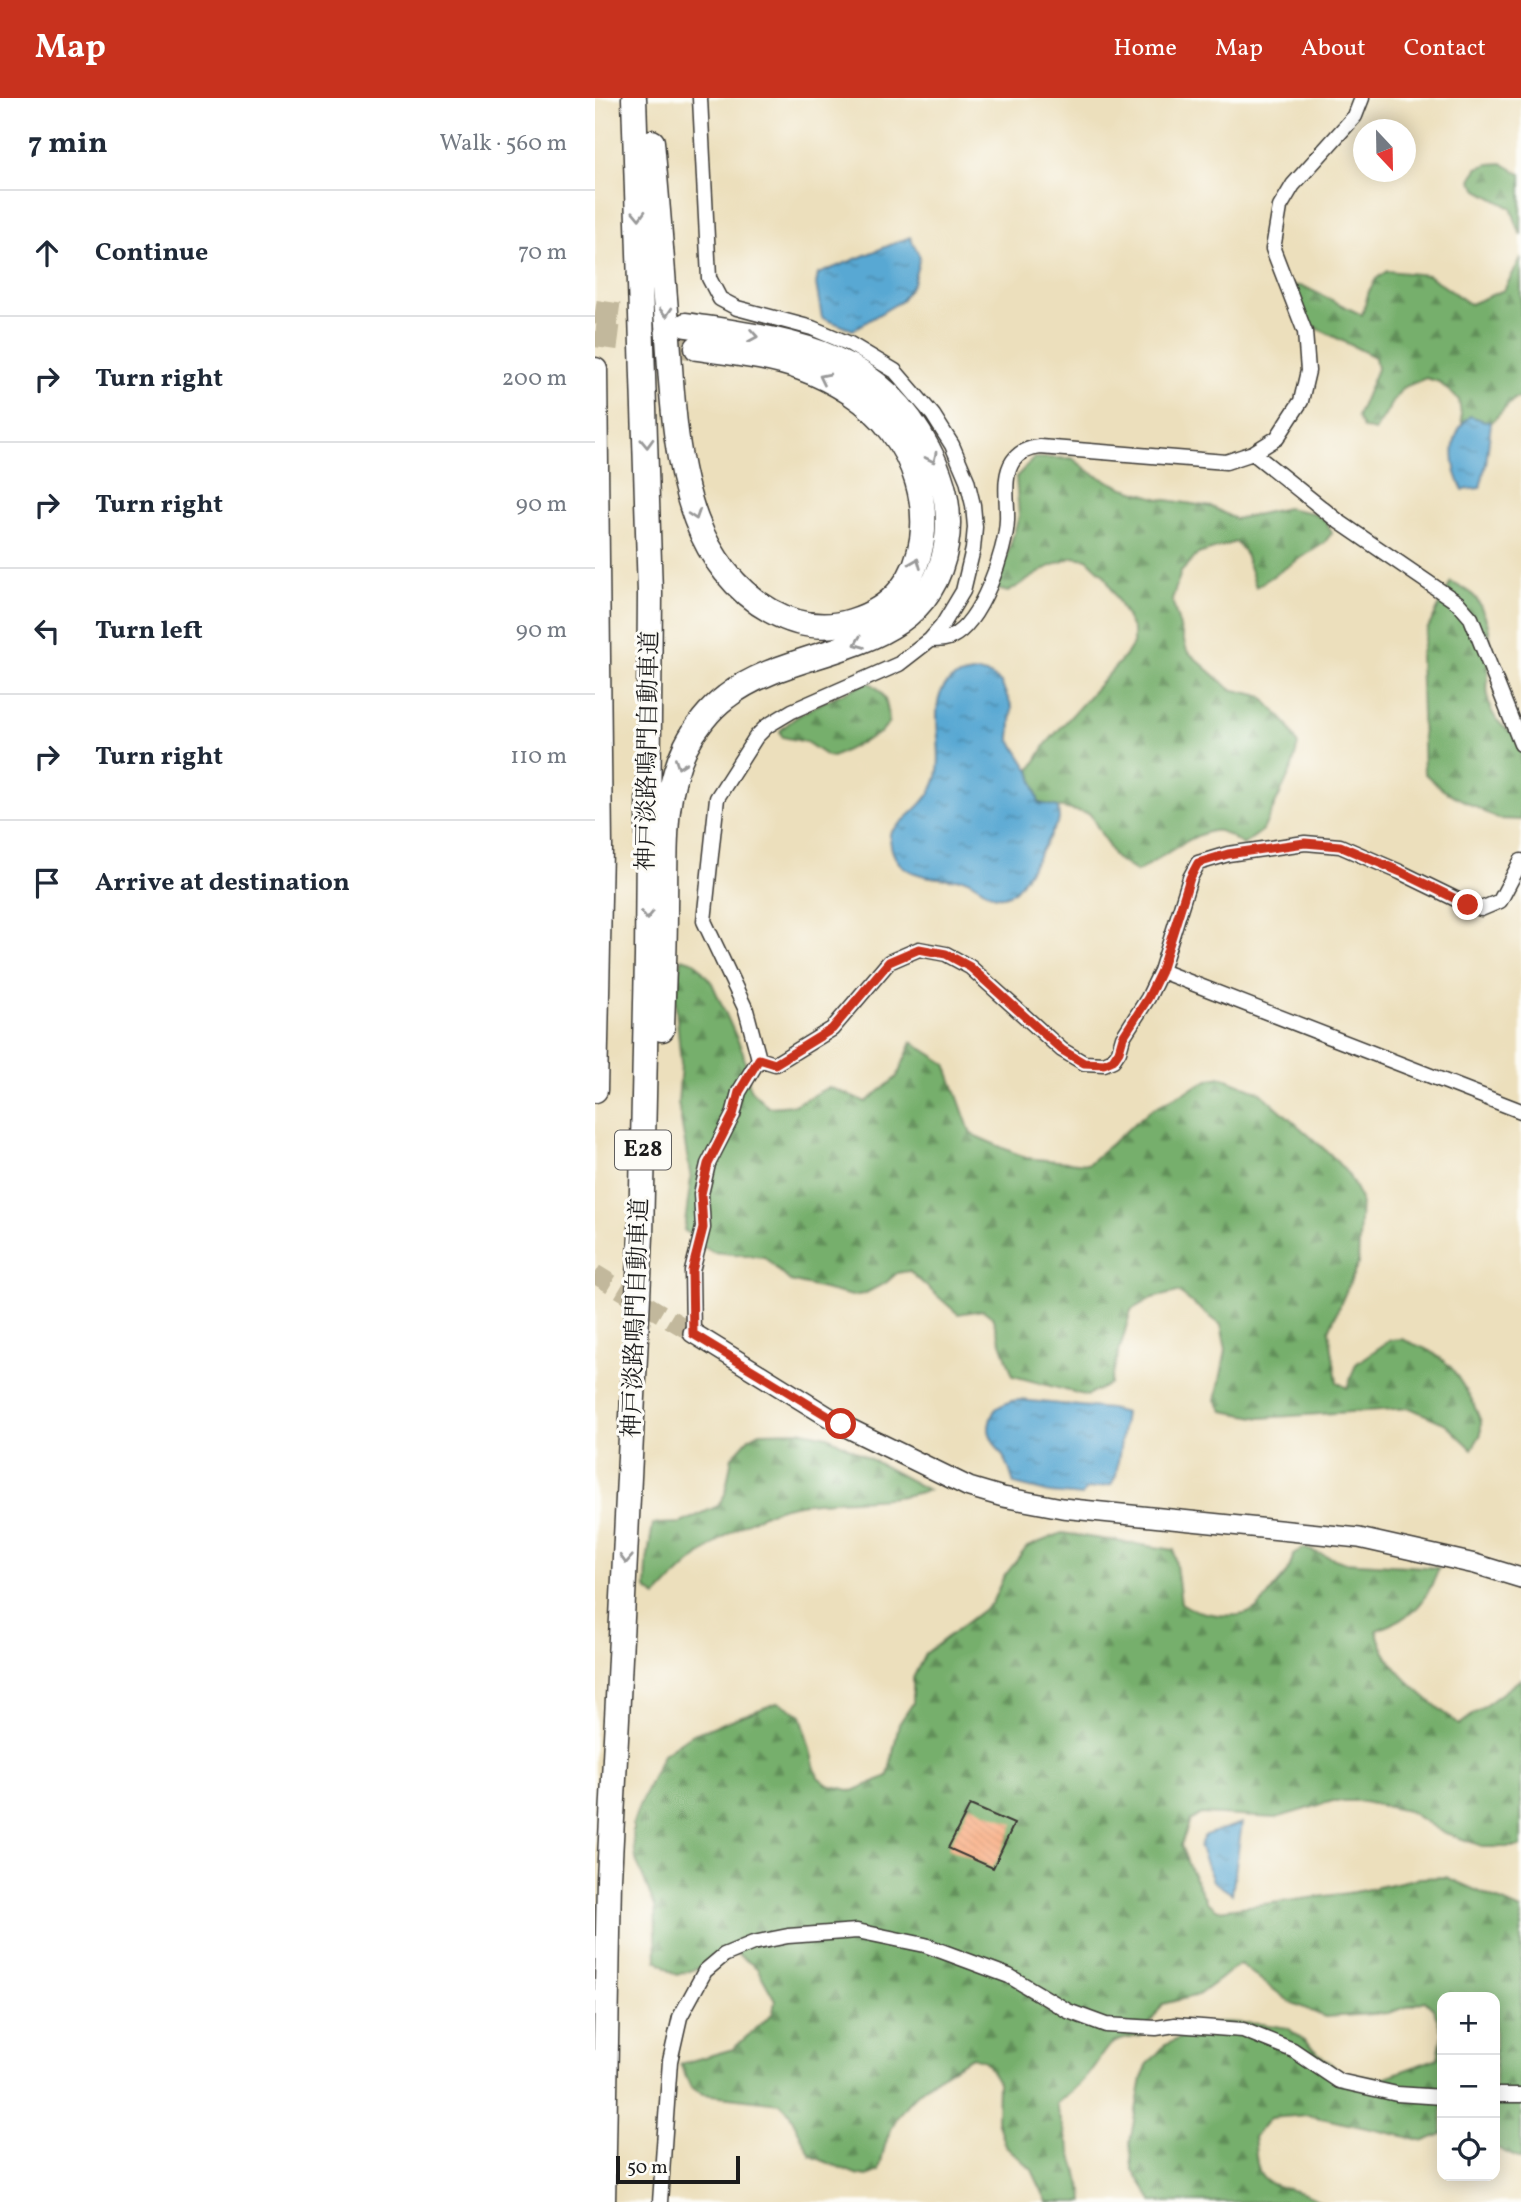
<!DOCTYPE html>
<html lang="en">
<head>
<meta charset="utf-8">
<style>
	:root { --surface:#fff; --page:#f2f2f3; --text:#1f2937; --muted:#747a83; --line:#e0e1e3; --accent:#c8321e }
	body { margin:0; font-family:Vollkorn,"Noto Serif JP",serif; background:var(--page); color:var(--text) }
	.controls { position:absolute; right:21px; bottom:21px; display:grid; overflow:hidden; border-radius:14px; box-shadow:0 4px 18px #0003 }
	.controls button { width:63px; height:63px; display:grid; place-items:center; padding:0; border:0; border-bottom:2px solid var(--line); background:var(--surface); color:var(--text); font:35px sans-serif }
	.compass { position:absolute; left:758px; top:21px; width:63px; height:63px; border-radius:50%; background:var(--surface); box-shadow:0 4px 18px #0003; rotate:158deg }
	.scale { position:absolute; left:21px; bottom:18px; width:124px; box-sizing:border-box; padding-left:7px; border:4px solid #1c1c1c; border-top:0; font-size:19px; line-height:24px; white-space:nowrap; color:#1c1c1c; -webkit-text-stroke:5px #fdfcf7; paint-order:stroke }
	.stop { position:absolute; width:21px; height:21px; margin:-16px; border:5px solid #c8321e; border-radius:50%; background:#fff }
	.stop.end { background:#c8321e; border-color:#fff; box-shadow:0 2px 7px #0008 }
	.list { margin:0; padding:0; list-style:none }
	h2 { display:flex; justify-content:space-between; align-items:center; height:91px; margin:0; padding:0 28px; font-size:30px }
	h2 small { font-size:23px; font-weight:400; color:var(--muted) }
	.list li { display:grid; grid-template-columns:46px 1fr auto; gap:21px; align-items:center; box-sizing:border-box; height:126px; padding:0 28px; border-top:2px solid var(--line) }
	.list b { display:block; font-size:26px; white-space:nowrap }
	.list em { font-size:23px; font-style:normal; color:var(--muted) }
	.icon { flex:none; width:38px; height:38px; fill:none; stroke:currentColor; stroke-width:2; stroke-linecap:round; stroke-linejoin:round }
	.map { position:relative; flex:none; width:926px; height:2104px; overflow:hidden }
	header { display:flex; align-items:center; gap:42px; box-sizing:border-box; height:98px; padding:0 35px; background:var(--accent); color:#fff }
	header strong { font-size:33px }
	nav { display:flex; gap:38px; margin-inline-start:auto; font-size:24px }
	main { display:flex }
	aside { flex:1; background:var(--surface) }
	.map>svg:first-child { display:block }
	.forest { fill:url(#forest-firs); stroke:#496644; stroke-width:2 }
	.water { fill:url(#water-ripples); stroke:#3a6278; stroke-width:2 }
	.building { fill:url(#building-back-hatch) }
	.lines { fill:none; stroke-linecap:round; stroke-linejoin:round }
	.secondary-tunnel { stroke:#c2b89c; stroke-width:19; stroke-dasharray:19 10; stroke-linecap:butt }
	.highway-tunnel { stroke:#c2b89c; stroke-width:24; stroke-dasharray:24 12; stroke-linecap:butt }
	.street-casing { stroke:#3b3934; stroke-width:17 }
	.secondary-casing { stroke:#3b3934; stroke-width:22 }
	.highway-casing { stroke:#3b3934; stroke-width:27 }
	.street { stroke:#fff; stroke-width:14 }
	.secondary { stroke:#fff; stroke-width:19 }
	.highway { stroke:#fff; stroke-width:24 }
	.oneway { stroke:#999 }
	.route { stroke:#c8321e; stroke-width:9 }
	.labels { text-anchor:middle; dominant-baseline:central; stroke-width:6; stroke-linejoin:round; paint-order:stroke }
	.shield { fill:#fdfcf7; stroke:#605f5e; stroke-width:2 }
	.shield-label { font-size:23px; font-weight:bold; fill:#1c1c1c }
	.street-label { font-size:24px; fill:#1c1c1c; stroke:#fdfcf7 }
</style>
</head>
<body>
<header>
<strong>Map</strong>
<nav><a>Home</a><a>Map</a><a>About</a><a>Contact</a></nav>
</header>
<main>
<aside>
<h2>7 min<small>Walk · 560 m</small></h2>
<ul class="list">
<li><svg class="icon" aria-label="ahead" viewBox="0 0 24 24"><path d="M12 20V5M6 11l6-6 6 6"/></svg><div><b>Continue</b></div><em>70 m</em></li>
<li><svg class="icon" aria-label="right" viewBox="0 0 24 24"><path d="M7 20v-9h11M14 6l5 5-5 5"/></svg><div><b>Turn right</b></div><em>200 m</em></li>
<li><svg class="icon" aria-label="right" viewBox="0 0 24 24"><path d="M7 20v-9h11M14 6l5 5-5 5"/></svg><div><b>Turn right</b></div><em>90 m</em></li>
<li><svg class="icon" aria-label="left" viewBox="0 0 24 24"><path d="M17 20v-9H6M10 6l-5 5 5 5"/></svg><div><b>Turn left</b></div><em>90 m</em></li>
<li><svg class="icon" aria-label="right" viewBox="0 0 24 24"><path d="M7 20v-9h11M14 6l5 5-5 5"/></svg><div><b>Turn right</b></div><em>110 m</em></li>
<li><svg class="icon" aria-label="arrive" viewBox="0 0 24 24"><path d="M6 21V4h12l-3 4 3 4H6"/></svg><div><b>Arrive at destination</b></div></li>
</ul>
</aside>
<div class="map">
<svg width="926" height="2104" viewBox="0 0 926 2104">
	<defs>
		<pattern id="forest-firs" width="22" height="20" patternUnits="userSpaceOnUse" patternTransform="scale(1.75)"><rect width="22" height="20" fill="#76af6c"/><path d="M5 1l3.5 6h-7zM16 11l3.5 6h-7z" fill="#608e58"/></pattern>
		<pattern id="water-ripples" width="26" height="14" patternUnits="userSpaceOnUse" patternTransform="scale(1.75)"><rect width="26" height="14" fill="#59a8d3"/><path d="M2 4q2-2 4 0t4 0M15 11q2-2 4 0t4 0" fill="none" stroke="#4988aa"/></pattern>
		<pattern id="building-back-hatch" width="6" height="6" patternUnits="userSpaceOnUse" patternTransform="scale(1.75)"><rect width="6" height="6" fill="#faaf85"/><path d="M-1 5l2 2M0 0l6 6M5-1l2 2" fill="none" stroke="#d69672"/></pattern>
	</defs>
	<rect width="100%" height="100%" fill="#fdfcf7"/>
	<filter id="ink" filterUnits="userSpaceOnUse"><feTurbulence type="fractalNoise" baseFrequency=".0143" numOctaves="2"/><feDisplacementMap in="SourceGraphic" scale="14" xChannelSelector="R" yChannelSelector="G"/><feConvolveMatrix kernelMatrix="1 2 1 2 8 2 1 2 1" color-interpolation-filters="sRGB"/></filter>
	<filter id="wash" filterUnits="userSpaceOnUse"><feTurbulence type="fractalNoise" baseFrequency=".00686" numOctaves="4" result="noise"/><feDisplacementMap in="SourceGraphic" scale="28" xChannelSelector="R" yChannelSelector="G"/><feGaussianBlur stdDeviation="1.57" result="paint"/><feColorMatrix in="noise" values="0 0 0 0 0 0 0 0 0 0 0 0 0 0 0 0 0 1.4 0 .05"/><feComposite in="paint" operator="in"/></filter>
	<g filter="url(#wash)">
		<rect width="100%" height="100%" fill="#ecdfbc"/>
		<!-- forest -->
		<path class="forest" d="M907,65l19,11v62l-10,-28 -33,-18 -7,-10 6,-12 12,-4z
			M926,160v140l-7,1 -26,27 -25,5 -4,-31 -20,-18 -13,-4 -24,10 -27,43 -12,-3 -6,-11 20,-48 -2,-12 -67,-33 -28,-41 25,4 57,28 7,-24 7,-12 11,-8 41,4 42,29 34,-14z
			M439,360h38l21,16 28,13 39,12 52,8 23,12 52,-11 26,5 12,7 7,13 -8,10 -68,44 -12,-36 -8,-9 -38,12 -17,18 -9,28 15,51 43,38 31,7 27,29 10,20 -7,26 -28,59 -20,15c-8,-5 -16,-12 -24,-14 -18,-4 -64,31 -82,41l-22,-14 -25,-44 -51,-11 -9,-32 16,-27 80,-89 7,-11v-14l-28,-54 -18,-17 -14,-2 -24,10 -41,25 -11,-3 22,-73 -3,-39z
			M856,484c7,4 17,8 23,14 3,3 6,9 8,14 26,46 -24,98 39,128v82l-23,-1 -55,-29 -19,-17 -4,-117 7,-26z
			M272,584c19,7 21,24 22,41l-9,10 -47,24 -6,-1 -21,-14 -24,-5 -2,-6c22,-23 59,-35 87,-49z
			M87,860l13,4 17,21 31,69 7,37 18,18 26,-2 35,-18 37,15 31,-25 15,-35 34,22 25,70 55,24 62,6 62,-54 60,-31 12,-2 38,15 71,63 17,19 13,25 -3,65 -29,66 8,52 10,6 9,-24 34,-24 12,-1 29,12 20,16 20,31 10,24v12l-9,15 -26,-25 -36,-16 -149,10 -38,-7 -7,-11 10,-50 -5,-25 -43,-33 -26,6 -21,12 -21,74 -23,12 -74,-20 -21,-59 -9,-7 -25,4 -49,-43 -12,2 -10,9 -23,12 -12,2 -62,-15 -26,-24 -51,-5 -11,-6 -18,-16 7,-51 -13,-76 3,-39 -6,-67z
			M208,1333l25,5 100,54c-41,13 -86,8 -129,14 -53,8 -108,55 -143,93l-10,-8 1,-28 6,-37 28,-1 37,-17 7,-12 7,-37 17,-19 11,-6z
			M467,1435l112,17 7,53c17,12 57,18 75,6 7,-5 13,-15 18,-21 10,-11 17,-19 19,-33l11,-7 39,14 96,6c-17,40 -21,45 -62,62 6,39 53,70 82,95l62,-46v168h-36l-45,-16 -32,-20 -50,-10h-25l-57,17 -75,-4 -11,7 -9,24 9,24 17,33 11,8 137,-18 64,-14 27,-1 75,33v250l-26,-13v-150h-53v36l-8,-23 -9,-9 -37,12 -63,4 -35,-15 -50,-38 -42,31 -35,9 -22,32c-42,6 -31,13 -55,41 -8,10 -20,18 -30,27l27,87 1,11h-37l-15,-32 -28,-26 -7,-24 1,-38 -13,-21 -13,-4c-32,17 -69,40 -83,77 -5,11 -7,25 -10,37l-12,5 -11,-2 -45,-18 -22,-44 -9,-9 -77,-9 -12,-6 -11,-24 53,-15 40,-36 2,-13 -18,-32 -27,-19 -27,18 -26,8 -20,-15 -2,-53 -19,-47 -3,-25v-12l6,-17 24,-52 28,-19 88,-33 22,13 13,50 4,12 10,8 25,6 35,-15 11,-52 14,-21v-25l12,-24 67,-51 11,-25 24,-31z
			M625,1924l42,2 26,4 54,45 41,5 55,-20 4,-23v99l-17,7 -118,-26 -37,3 -16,19c2,11 1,29 7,38 9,16 43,13 59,27h-167l-21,-34 -2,-26 12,-64 5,-13 18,-20 42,-21z"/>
		<!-- water -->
		<path class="water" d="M315,139l10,20 -7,26 -12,18 -48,29 -31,-12 -6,-34 2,-10z
			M875,318l21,7 -5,41 -6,24 -17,2c-13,-24 -15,-55 7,-74z
			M383,574l12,3 11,8 11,24 -2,32 20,32 9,32 19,4 1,13c-9,14 -35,65 -46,72 -20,13 -30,-7 -48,-13 -5,-1 -11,1 -16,0 -33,-2 -60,-9 -59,-46 15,-15 36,-29 44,-48 14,-31 -9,-78 13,-102 8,-8 21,-9 31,-11z
			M425,1302l90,9 15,4 -9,63 -5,9 -25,5 -4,6 -32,-3 -36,-9c-3,-9 -5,-19 -10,-26 -13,-21 -22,-26 -8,-50l15,-7z
			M647,1725l-10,71 -19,-13 -14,-35 6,-11z"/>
		<g id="blocks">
			<!-- building -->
			<path class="building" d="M375,1707l44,19 -21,44 -45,-20z"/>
		</g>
	</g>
	<g filter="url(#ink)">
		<use href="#blocks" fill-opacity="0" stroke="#3b3934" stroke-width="2"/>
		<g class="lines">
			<!-- secondary-tunnel -->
			<path class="secondary-tunnel" d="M0,1176l98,59"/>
			<!-- highway-tunnel -->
			<path class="highway-tunnel" d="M0,214l91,13
				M0,237l102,13"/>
			<defs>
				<path id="street" d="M658,355l85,68 120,82 13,15 50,126
					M335,542c7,0 16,0 21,-3 30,-14 55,-86 56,-117 1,-18 -5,-43 6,-59 6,-9 17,-13 27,-14l186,15 27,-9 24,-15 24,-37 7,-30 -3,-39 -32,-83 7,-42 13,-22 62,-69 7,-18
					M566,873l360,140
					M164,961l16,5 57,-35 57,-67 30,-13 27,5 24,13 92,83 22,13 20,1 9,-4 6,-9 4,-14 25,-39 13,-27 29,-93 8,-15 30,-9 77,-11 35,3 60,26 68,33 13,4 19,-8 21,-40
					M98,1235l-1,-62 11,-43 -2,-34 7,-30 25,-49 6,-23 20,-33 -13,-49 -42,-89 13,-123 39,-61 11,-11 25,-15 107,-47 31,-24 12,-14 21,-35 10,-42 2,-22 -2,-22 -6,-25 -15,-35 -19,-30 -38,-44 -45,-27 -38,-16 -75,-20 -17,-9 -11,-21 -9,-180
					M900,1997h26
					M65,2104l10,-141 10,-44 25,-46 19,-16 29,-12 35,-7 69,-5 68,14 84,31 59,35 38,14 50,3 19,-3 68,5 50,20 46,31 58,13 45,3"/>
				<path id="secondary" d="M98,1235l147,91 129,63 34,10 59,11 297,30 116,26 46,14"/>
				<path id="highway" d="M57,44c6,65 11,130 16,195 4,60 7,125 28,182 14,38 40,73 75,92 25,14 53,19 81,10 87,-26 87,-130 39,-191 -22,-29 -57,-50 -90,-62 -33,-12 -70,-15 -104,-20
					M0,272l5,479 -5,241
					M67,931c1,-40 3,-81 3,-122 1,-53 -4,-111 21,-161 9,-18 24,-37 40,-49 71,-56 201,-37 220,-151 6,-34 -2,-67 -18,-97 -51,-101 -141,-108 -242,-124
					M8,2104l6,-323 32,-643 6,-279 3,-364 -16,-495"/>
			</defs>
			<!-- street casing -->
			<use href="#street" class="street-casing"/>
			<!-- secondary casing -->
			<use href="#secondary" class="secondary-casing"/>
			<!-- highway casing -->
			<use href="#highway" class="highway-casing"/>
			<!-- street -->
			<use href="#street" class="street"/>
			<!-- secondary -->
			<use href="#secondary" class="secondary"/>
			<!-- highway -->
			<use href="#highway" class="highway"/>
		</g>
		<!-- one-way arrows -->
		<defs><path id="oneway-chevron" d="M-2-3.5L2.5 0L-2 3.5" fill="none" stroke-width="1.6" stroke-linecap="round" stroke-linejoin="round" transform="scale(1.75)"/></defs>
		<g class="oneway">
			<use href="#oneway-chevron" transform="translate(44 117) rotate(88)"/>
			<use href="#oneway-chevron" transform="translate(71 214) rotate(86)"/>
			<use href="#oneway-chevron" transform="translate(158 238) rotate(10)"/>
			<use href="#oneway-chevron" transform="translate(229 280) rotate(-154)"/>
			<use href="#oneway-chevron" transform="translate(52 345) rotate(88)"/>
			<use href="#oneway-chevron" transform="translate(337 360) rotate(65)"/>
			<use href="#oneway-chevron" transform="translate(100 417) rotate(71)"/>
			<use href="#oneway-chevron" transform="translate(321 465) rotate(-68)"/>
			<use href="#oneway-chevron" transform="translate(264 545) rotate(159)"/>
			<use href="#oneway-chevron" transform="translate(85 666) rotate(109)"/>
			<use href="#oneway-chevron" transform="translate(52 817) rotate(91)"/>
			<use href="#oneway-chevron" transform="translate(31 1461) rotate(93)"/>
		</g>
	</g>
	<g class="lines" filter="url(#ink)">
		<!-- route -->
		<path class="route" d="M246,1326l-148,-90 -1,-63 11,-43 -2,-34 7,-30 25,-49 6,-23 20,-33 16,5 57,-35 57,-67 30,-13 27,5 24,13 92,83 22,13 20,1 9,-4 6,-9 4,-14 25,-39 13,-27 29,-93 8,-15 30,-9 77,-11 35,3 61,26 67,33"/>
	</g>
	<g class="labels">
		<!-- shield labels -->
		<rect class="shield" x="20" y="1032.5" width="56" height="39" rx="5"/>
		<g class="shield-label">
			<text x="48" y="1052">E28</text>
		</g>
		<!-- street labels -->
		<g class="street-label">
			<text transform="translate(54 653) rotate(-89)">神戸淡路鳴門自動車道</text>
			<text transform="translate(42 1220) rotate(-88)">神戸淡路鳴門自動車道</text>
		</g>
	</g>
</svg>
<div class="controls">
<button>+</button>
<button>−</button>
<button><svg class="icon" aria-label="locate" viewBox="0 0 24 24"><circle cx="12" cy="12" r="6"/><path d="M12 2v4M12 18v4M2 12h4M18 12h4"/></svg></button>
</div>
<svg class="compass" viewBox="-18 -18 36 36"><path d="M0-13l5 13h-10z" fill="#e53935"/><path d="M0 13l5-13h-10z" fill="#747a83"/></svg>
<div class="scale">50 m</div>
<div class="stop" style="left:246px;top:1326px"></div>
<div class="stop end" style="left:873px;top:807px"></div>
</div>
</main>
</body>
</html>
